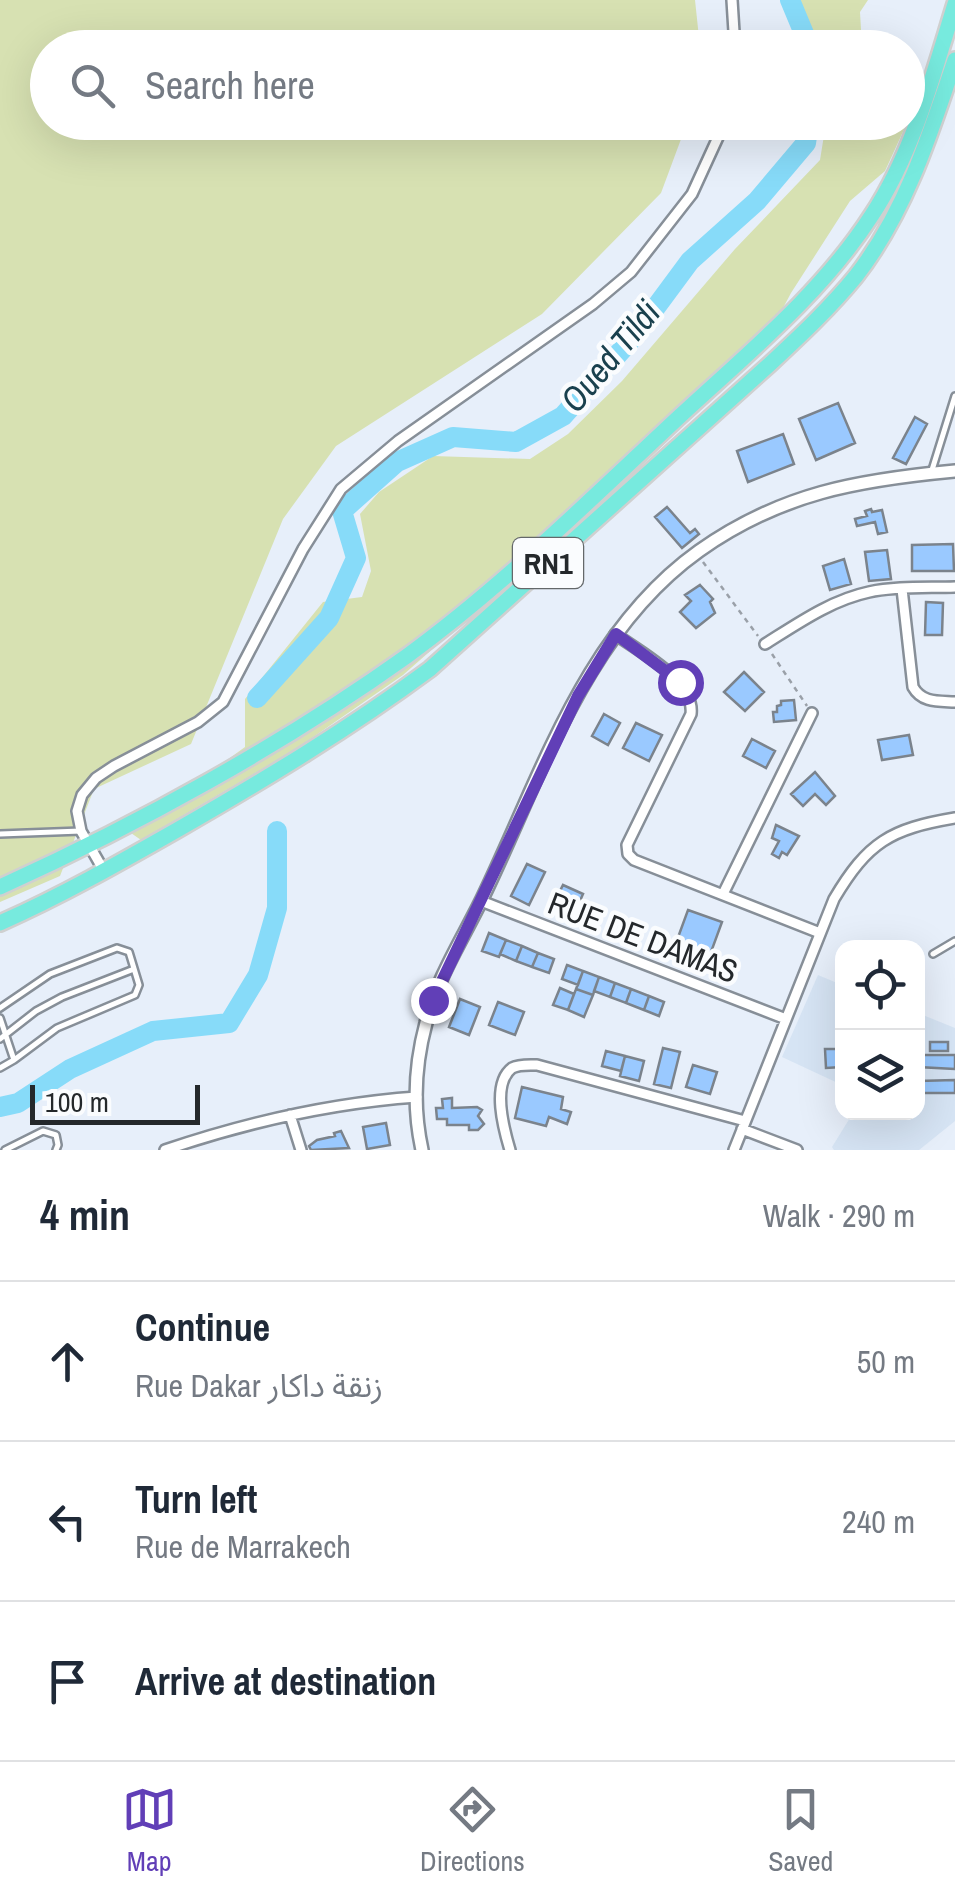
<!DOCTYPE html>
<html lang="en">
<head>
<meta charset="utf-8">
<style>
	:root { --surface:#fff; --page:#f2f2f3; --text:#1f2937; --muted:#747a83; --line:#e0e1e3; --accent:#613fb7 }
	body { margin:0; font-family:"Archivo Narrow","Noto Sans Arabic",sans-serif; background:var(--page); color:var(--text) }
	.controls { position:absolute; right:30px; bottom:30px; display:grid; overflow:hidden; border-radius:20px; box-shadow:0 10px 40px #0002 }
	.controls button { width:90px; height:90px; display:grid; place-items:center; padding:0; border:0; border-bottom:2px solid var(--line); background:var(--surface); color:var(--text); font:50px sans-serif }
	.scale { position:absolute; left:30px; bottom:25px; width:170px; box-sizing:border-box; padding-left:10px; border:5px solid #24282b; border-top:0; font-size:28px; line-height:35px; white-space:nowrap; color:#24282b; -webkit-text-stroke:8px #fafcfe; paint-order:stroke }
	.stop { position:absolute; width:30px; height:30px; margin:-22px; border:8px solid #613fb7; border-radius:50%; background:#fff }
	.stop.end { background:#613fb7; border-color:#fff; box-shadow:0 2px 10px #0008 }
	.list { margin:0; padding:0; list-style:none }
	h2 { display:flex; justify-content:space-between; align-items:center; height:130px; margin:0; padding:0 40px; font-size:42px }
	h2 small { font-size:32px; font-weight:400; color:var(--muted) }
	.list li { display:grid; grid-template-columns:65px 1fr auto; gap:30px; align-items:center; box-sizing:border-box; height:160px; padding:0 40px; border-top:2px solid var(--line) }
	.list b { display:block; font-size:38px; white-space:nowrap }
	.list p { margin:0; font-size:32px; white-space:nowrap; color:var(--muted) }
	.list em { font-size:32px; font-style:normal; color:var(--muted) }
	.icon { flex:none; width:55px; height:55px; fill:none; stroke:currentColor; stroke-width:2; stroke-linecap:round; stroke-linejoin:round }
	.map { position:relative; flex:none; width:955px; height:1150px; overflow:hidden }
	.search { position:absolute; background:var(--surface); box-shadow:0 10px 40px #0002; left:30px; right:30px; top:30px; height:110px; display:flex; align-items:center; gap:25px; box-sizing:border-box; padding:0 35px; border-radius:55px; color:var(--muted); font-size:38px }
	.sheet { height:610px; background:var(--surface) }
	nav { display:flex; justify-content:space-around; align-items:center; box-sizing:border-box; height:140px; border-top:2px solid var(--line); background:var(--surface); font-size:28px; color:var(--muted) }
	nav a { display:grid; justify-items:center; gap:5px }
	nav .on { color:var(--accent) }
	.map>svg:first-child { display:block }
	.built { fill:#d6e4f4 }
	.green { fill:#d7e1b2 }
	.lines { fill:none; stroke-linecap:round; stroke-linejoin:round }
	.river { stroke:#87dbf9; stroke-width:20 }
	.building { fill:#9ac9ff; stroke:#7b838c; stroke-width:2.5 }
	.service-casing { stroke:#878f98; stroke-width:10 }
	.minor-casing { stroke:#878f98; stroke-width:14 }
	.tertiary-casing { stroke:#878f98; stroke-width:16 }
	.trunk-casing { stroke:#cfd0d0; stroke-width:20 }
	.path { stroke:#9aa0a8; stroke-width:2.5; stroke-dasharray:5 5; stroke-linecap:butt }
	.service { stroke:#fff; stroke-width:5 }
	.minor { stroke:#fff; stroke-width:9 }
	.tertiary { stroke:#fff; stroke-width:11 }
	.trunk { stroke:#77eade; stroke-width:15 }
	.route { stroke:#613fb7; stroke-width:12 }
	.labels { text-anchor:middle; dominant-baseline:central; stroke-width:9; stroke-linejoin:round; paint-order:stroke }
	.shield { fill:#fafcfe; stroke:#64686a; stroke-width:2.5 }
	.shield-label { font-size:30px; font-weight:bold; fill:#24282b }
	.street-label { font-size:32px; fill:#24282b; stroke:#fafcfe }
	.water-label { font-size:35px; font-style:italic; fill:#1a414e; stroke:#fafcfe }
</style>
</head>
<body>
<div class="map">
<svg width="955" height="1150" viewBox="0 0 955 1150">
	<rect width="100%" height="100%" fill="#e7effa"/>
	<!-- built -->
	<path class="built" d="M818,975l24,10v100l-60,-28z
		M918,1013l37,15v93l-36,29h-85l-2,-3 21,-34 65,-1z"/>
	<!-- green -->
	<path class="green" d="M0,0h695l5,47 -652,1v74l639,1 -26,70 -119,121 -206,132 -53,73 -92,225 -97,45 -34,87 -60,26z
		M796,0h72l-8,12 2,35h-42z
		M826,123h81l-22,48 -35,30 -59,92 -30,56 -109,107 -249,219 -110,76 -152,89 -10,-7 9,-10 105,-76v-48l78,-97 39,-5 9,-26 -11,-57 19,-22 54,-36 97,3 38,-25 54,-53 113,-132 85,-89z"/>
	<g class="lines">
		<!-- river -->
		<path class="river" d="M790,0l20,48
			M257,698l72,-80 27,-60 -14,-47 55,-49 56,-25 63,5 47,-26 73,-82 54,-73 67,-60 49,-58 3,-21
			M0,1107l18,-4 52,-34 83,-38 76,-8 29,-48 19,-67v-77"/>
	</g>
	<!-- building -->
	<path class="building" d="M838,403l17,40 -39,17 -17,-41z
		M915,417l12,7 -21,40 -13,-6z
		M783,434l11,30 -46,18 -11,-31z
		M667,507l23,26 5,-4 4,5 -17,14 -27,-31z
		M871,509l1,3 10,-2 5,22 -9,2 -3,-12 -18,4 -2,-7 12,-3 -2,-5z
		M953,544l1,27h-42v-26z
		M887,550l4,29 -22,2 -4,-29z
		M844,559l7,25 -21,6 -7,-24z
		M700,585l13,14 -3,3 5,11 -19,15 -16,-16 11,-11 -6,-6z
		M926,602l17,1 -1,32h-17z
		M744,672l20,20 -19,19 -21,-19z
		M794,700l2,20 -22,2 -1,-10h4v-6l4,-1v-4z
		M604,714l16,9 -12,22 -16,-9z
		M636,723l26,12 -13,26 -26,-13z
		M909,735l4,20 -31,5 -4,-20z
		M752,739l23,12 -9,17 -23,-12z
		M815,772l20,24 -9,9 -11,-11 -12,12 -12,-12z
		M776,825l23,11 -12,19 -5,-3 -3,6 -7,-4 7,-13 -7,-3z
		M527,864l18,8 -16,33 -18,-9z
		M563,885l20,9 -10,23 -21,-10z
		M688,910l34,12 -15,41 -34,-12z
		M489,933l17,7 -7,17 -17,-6z
		M506,940l16,6 -6,15 -16,-7z
		M522,946l16,7 -6,14 -16,-6z
		M538,953l16,6 -5,14 -17,-6z
		M567,965l16,6 -5,14 -16,-6z
		M583,971l16,6 -6,18 -17,-6z
		M599,977l16,6 -5,14 -16,-6z
		M615,983l16,6 -5,14 -16,-6z
		M560,988l14,6 -6,16 -15,-5z
		M576,989l17,6 -9,22 -16,-7z
		M631,989l18,7 -5,14 -18,-7z
		M649,996l15,6 -5,14 -15,-6z
		M460,999l20,8 -11,28 -20,-8z
		M498,1002l26,10 -9,23 -26,-10z
		M930,1042h18v9h-18z
		M663,1048l17,4 -9,36 -17,-4z
		M825,1049h17v18l-16,1z
		M606,1051l19,5 -4,15 -19,-5z
		M918,1055h37v14l-37,-2z
		M625,1056l19,5 -5,20 -19,-5z
		M693,1065l24,7 -7,22 -24,-7z
		M955,1080v13h-37v-12z
		M522,1087l41,10 -2,12 10,3 -4,12 -18,-7 -3,9 -31,-8z
		M452,1098v10l25,-1 5,3 -4,6 6,8 -6,6h-9v-5h-22v-6h-10l-1,-11h7l-1,-9z
		M386,1123l4,22 -23,4 -4,-22z
		M341,1131l8,17 -38,2 -2,-4 8,-6 18,-4 -1,-3z"/>
	<g class="lines">
		<defs>
			<path id="service" d="M932,470l23,-74
				M0,834l81,-3
				M933,954l22,-13
				M0,1008l50,-34 67,-26 12,4 10,33 -4,10 -78,33 -43,32
				M0,1018l14,42 -14,8
				M0,1039l36,-28 26,-14 72,-28
				M5,1150l38,-19 13,4 2,10 -2,5"/>
			<path id="minor" d="M732,0l3,48
				M902,589l11,98c9,16 25,14 42,15
				M615,634c25,18 80,47 76,80l-64,131 1,9 6,6 186,73
				M765,644c32,-20 66,-44 104,-52 28,-6 58,-4 86,-5
				M104,871l-23,-40 -4,-20 5,-16 14,-17 18,-12 84,-44 25,-20 80,-153 38,-60 57,-48 195,-137 38,-32 61,-78 33,-72
				M723,894l89,-181
				M481,901l305,118
				M290,1115l11,35
				M742,1129l55,21
				M165,1150c83,-28 165,-47 252,-53
				M510,1150c-6,-20 -19,-66 2,-82 7,-4 18,-3 25,-3l208,56
				M734,1150l100,-251c34,-57 56,-70 121,-81"/>
			<path id="tertiary" d="M422,1150c-9,-41 -7,-86 4,-127 11,-45 36,-83 56,-124 59,-122 102,-266 217,-348 82,-58 159,-71 256,-80"/>
			<path id="trunk" d="M0,887c137,-62 284,-143 407,-231 97,-71 185,-158 273,-240 68,-63 141,-122 192,-201 41,-62 61,-140 83,-211
				M0,923c61,-27 119,-60 177,-93 87,-50 172,-101 253,-161l340,-305c30,-28 60,-56 86,-88 49,-63 74,-141 99,-216"/>
		</defs>
		<!-- service casing -->
		<use href="#service" class="service-casing"/>
		<!-- minor casing -->
		<use href="#minor" class="minor-casing"/>
		<!-- tertiary casing -->
		<use href="#tertiary" class="tertiary-casing"/>
		<!-- trunk casing -->
		<use href="#trunk" class="trunk-casing"/>
		<!-- path -->
		<path class="path" d="M703,562l55,74
			M772,654l35,52"/>
		<!-- service -->
		<use href="#service" class="service"/>
		<!-- minor -->
		<use href="#minor" class="minor"/>
		<!-- tertiary -->
		<use href="#tertiary" class="tertiary"/>
		<!-- trunk -->
		<use href="#trunk" class="trunk"/>
	</g>
	<g class="lines">
		<!-- route -->
		<path class="route" d="M433,1000l145,-304 38,-62 64,48"/>
	</g>
	<g class="labels">
		<!-- shield labels -->
		<rect class="shield" x="513" y="538" width="70" height="50" rx="8"/>
		<g class="shield-label">
			<text x="548" y="563">RN1</text>
		</g>
		<!-- street labels -->
		<g class="street-label">
			<text transform="translate(643 937) rotate(21)">RUE DE DAMAS</text>
		</g>
		<!-- water labels -->
		<g class="water-label">
			<text transform="translate(610 356) rotate(-50)">Oued Tildi</text>
		</g>
	</g>
</svg>
<div class="controls">
<button><svg class="icon" aria-label="locate" viewBox="0 0 24 24"><circle cx="12" cy="12" r="6"/><path d="M12 2v4M12 18v4M2 12h4M18 12h4"/></svg></button>
<button><svg class="icon" aria-label="layers" viewBox="0 0 24 24"><path d="M12 4l9 5-9 5-9-5zM3 14l9 5 9-5"/></svg></button>
</div>
<div class="scale">100 m</div>
<div class="stop" style="left:680px;top:682px"></div>
<div class="stop end" style="left:433px;top:1000px"></div>
<div class="search"><svg class="icon" aria-label="search" viewBox="0 0 24 24"><circle cx="10" cy="10" r="6"/><path d="M15 15l6 6"/></svg>Search here</div>
</div>
<section class="sheet">
<h2>4 min<small>Walk · 290 m</small></h2>
<ul class="list">
<li><svg class="icon" aria-label="ahead" viewBox="0 0 24 24"><path d="M12 20V5M6 11l6-6 6 6"/></svg><div><b>Continue</b><p>Rue Dakar زنقة داكار</p></div><em>50 m</em></li>
<li><svg class="icon" aria-label="left" viewBox="0 0 24 24"><path d="M17 20v-9H6M10 6l-5 5 5 5"/></svg><div><b>Turn left</b><p>Rue de Marrakech</p></div><em>240 m</em></li>
<li><svg class="icon" aria-label="arrive" viewBox="0 0 24 24"><path d="M6 21V4h12l-3 4 3 4H6"/></svg><div><b>Arrive at destination</b></div></li>
</ul>
</section>
<nav>
<a class="on"><svg class="icon" aria-label="map" viewBox="0 0 24 24"><path d="M3 6l6-2 6 2 6-2v14l-6 2-6-2-6 2zM9 4v14M15 6v14"/></svg>Map</a>
<a><svg class="icon" aria-label="directions" viewBox="0 0 24 24"><path d="M12 3l9 9-9 9-9-9zM9 14v-3h6M13 9l2 2-2 2"/></svg>Directions</a>
<a><svg class="icon" aria-label="saved" viewBox="0 0 24 24"><path d="M7 4h10v16l-5-4-5 4z"/></svg>Saved</a>
</nav>
</body>
</html>
